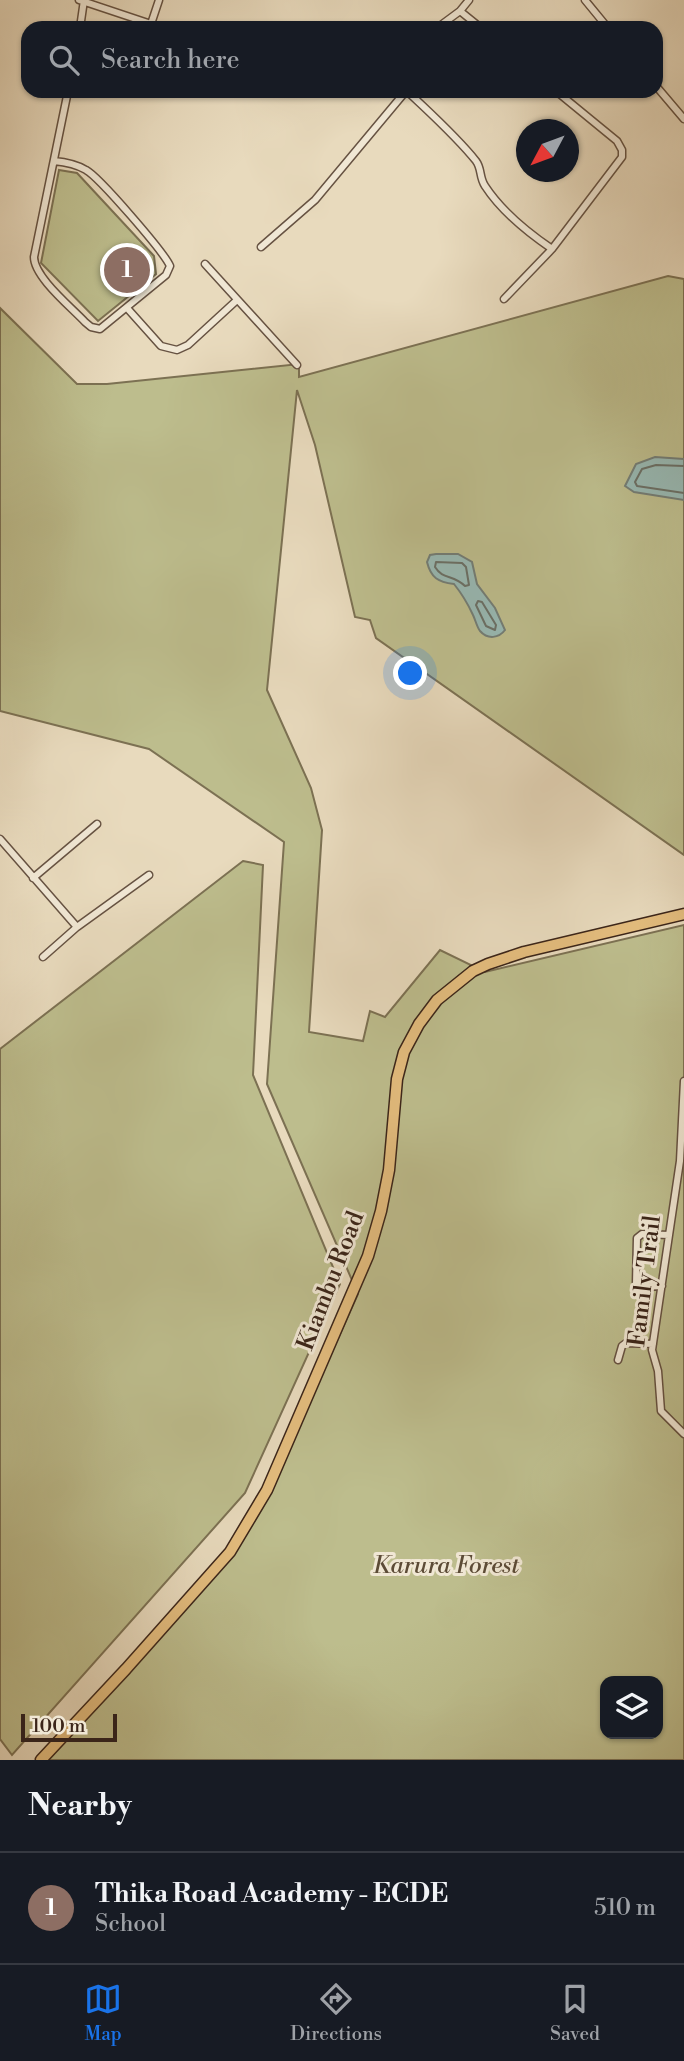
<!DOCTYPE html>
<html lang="en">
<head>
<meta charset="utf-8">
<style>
	:root { --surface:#171b24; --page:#242831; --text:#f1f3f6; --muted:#9ea1a6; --line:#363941; --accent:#1a73e8 }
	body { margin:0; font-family:"Libre Bodoni",serif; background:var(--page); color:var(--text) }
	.controls { position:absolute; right:21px; bottom:21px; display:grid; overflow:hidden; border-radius:14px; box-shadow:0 2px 5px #0004 }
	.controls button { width:63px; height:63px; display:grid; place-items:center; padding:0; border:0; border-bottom:2px solid var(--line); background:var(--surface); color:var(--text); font:35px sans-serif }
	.compass { position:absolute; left:516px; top:119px; width:63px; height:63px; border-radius:50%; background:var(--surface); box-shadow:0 2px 5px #0004; rotate:229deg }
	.scale { position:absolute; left:21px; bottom:18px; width:96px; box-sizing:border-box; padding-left:7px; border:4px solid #3b2519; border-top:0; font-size:19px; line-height:24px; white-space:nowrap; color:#3b2519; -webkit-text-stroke:5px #f0e7d4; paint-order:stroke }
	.you { position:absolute; left:411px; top:674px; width:24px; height:24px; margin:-18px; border:5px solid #fff; border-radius:50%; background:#1a73e8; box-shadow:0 0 0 10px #1a73e833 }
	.badge { display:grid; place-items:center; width:46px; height:46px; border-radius:50%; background:var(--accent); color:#fff; font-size:23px; font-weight:700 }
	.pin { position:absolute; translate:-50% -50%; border:4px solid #fff; box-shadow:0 2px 7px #0006 }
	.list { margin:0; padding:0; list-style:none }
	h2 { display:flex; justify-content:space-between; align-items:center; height:91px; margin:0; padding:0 28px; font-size:30px }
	h2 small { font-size:23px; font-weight:400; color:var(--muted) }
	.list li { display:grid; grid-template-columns:46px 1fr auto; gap:21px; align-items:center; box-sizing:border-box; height:112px; padding:0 28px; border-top:2px solid var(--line) }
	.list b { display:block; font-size:26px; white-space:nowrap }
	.list p { margin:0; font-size:23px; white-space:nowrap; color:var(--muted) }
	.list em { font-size:23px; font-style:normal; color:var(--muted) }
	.icon { flex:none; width:38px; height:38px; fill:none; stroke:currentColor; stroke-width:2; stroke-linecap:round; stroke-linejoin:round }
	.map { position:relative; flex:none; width:684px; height:1760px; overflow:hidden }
	.search { position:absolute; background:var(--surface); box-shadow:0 2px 5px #0004; left:21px; right:21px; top:21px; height:77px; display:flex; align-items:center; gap:18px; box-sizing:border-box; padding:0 24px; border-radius:21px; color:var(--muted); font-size:26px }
	.sheet { height:203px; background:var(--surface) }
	nav { display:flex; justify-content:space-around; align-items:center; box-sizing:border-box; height:98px; border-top:2px solid var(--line); background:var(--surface); font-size:19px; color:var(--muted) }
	nav a { display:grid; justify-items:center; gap:4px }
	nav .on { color:var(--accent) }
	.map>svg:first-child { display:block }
	.green { fill:#bdbd8d; stroke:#7c7153; stroke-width:2; fill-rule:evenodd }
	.water { fill:#98bab5; stroke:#737e77; stroke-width:2 }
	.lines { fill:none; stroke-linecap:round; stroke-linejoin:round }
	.shore { stroke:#6a7067; stroke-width:2 }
	.street-casing { stroke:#665242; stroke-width:9 }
	.highway-casing { stroke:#3b2519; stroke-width:13 }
	.street { stroke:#f0e7d4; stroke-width:6 }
	.highway { stroke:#e4bd7e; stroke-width:10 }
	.labels { text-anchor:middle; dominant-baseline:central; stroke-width:6; stroke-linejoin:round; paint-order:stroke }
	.street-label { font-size:24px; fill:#3b2519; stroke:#f0e7d4 }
	.park-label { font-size:24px; font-style:italic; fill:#5c4b36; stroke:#f0e7d4 }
</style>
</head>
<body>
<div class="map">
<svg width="684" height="1760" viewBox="0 0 684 1760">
	<rect width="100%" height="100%" fill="#e8dabd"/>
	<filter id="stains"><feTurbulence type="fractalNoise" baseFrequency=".00286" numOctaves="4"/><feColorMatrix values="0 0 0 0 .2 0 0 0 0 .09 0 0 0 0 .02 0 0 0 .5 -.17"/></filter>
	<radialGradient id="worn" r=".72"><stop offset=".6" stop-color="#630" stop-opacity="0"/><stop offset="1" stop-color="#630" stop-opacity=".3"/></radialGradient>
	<!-- green -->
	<path class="green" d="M59,170l18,3 77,83 2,18 -58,47 -57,-58z
		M668,276l16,3v576l-308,-217 -6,-18 -15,-3 -40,-172 -18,-55 -30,300 44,98 11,42 -13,202 54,9 7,-30 15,6 55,-67 45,22 199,-47v835h-645l180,-198 44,-57 95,-211 -91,-210 17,-242 -135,-93 -149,-38v-403l77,76h30l192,-20v13zM605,1681h53v53h-53z
		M243,861l20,4 -10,210 87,209 -95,209 -233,262 -12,-16v-690z"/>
	<!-- water -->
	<path class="water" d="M655,457l29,2v41l-50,-8 -9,-6 11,-22z
		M436,554h22l14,8 5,22 18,24 10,22c-6,8 -17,10 -25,1 -3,-4 -5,-12 -7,-16 -5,-11 -11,-21 -19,-31 -16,-2 -23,-6 -27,-22l3,-7z"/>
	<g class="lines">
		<!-- shore -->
		<path class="shore" d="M684,466l-28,-1 -14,4 -7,13 2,4 47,7
			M436,562l26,1 4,4 3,18 -4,1c-12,-12 -22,-6 -30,-19z
			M478,601l4,1 14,23 -1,5 -9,-4 -10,-21z"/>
		<defs>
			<path id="street" d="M79,0l84,28
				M585,0l23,28
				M460,11l21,17
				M151,24l8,-24
				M80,28l4,-28
				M437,28l23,-17 9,-11
				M656,86l28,33
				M407,91c24,23 49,45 69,70 6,8 3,16 9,25 17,26 42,46 67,63
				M54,161c11,1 22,3 32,9 13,7 78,82 84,96l-4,9 -66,54 -9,-2 -6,-5c-14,-15 -51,-45 -51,-65l34,-166
				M261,247l54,-47 91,-109
				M205,264l92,101
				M504,299l48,-50 70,-92v-7l-5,-9 -61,-50
				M127,308l34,38 16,4 11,-5 49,-45
				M0,839l77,88
				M33,878l64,-54
				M43,957l34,-30 72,-52
				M684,1081l-4,80 -28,189 6,21 3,40 23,23
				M662,1286l-21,1 -5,-3 1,-46 5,-4 27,1
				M618,1360l4,-14 4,-3 27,1"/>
			<path id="highway" d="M41,1760l85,-91 104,-117 37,-62 101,-234 13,-45 8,-41 8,-91 7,-27 15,-28 18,-24 36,-29 15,-7 36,-12 160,-38"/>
		</defs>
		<!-- street casing -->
		<use href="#street" class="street-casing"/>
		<!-- highway casing -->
		<use href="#highway" class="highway-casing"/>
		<!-- street -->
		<use href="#street" class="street"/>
		<!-- highway -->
		<use href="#highway" class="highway"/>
	</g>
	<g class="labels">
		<!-- street labels -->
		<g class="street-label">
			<text transform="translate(331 1281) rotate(-69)">Kiambu Road</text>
			<text transform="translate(645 1281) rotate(-83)">Family Trail</text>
		</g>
		<!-- park labels -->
		<g class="park-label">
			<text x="446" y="1566">Karura Forest</text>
		</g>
	</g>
	<rect width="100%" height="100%" filter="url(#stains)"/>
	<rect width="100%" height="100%" fill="url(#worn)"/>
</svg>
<div class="controls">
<button><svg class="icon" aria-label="layers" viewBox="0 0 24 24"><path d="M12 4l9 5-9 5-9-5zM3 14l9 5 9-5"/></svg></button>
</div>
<svg class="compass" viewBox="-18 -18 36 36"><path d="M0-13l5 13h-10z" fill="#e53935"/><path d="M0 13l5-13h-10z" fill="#9ea1a6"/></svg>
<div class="scale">100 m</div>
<div class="you"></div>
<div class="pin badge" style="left:127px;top:270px;background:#8d6e63">1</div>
<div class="search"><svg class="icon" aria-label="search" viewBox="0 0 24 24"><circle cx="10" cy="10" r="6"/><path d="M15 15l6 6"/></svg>Search here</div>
</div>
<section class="sheet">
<h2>Nearby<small></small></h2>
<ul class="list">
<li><span class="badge" style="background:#8d6e63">1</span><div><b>Thika Road Academy - ECDE</b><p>School</p></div><em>510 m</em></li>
</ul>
</section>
<nav>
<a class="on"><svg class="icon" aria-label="map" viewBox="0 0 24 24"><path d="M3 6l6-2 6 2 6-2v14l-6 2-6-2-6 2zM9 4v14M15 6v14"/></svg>Map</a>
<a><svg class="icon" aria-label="directions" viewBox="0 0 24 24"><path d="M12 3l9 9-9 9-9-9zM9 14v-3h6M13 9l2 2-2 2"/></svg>Directions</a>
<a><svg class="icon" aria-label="saved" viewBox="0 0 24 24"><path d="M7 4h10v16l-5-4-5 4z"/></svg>Saved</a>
</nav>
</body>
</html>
